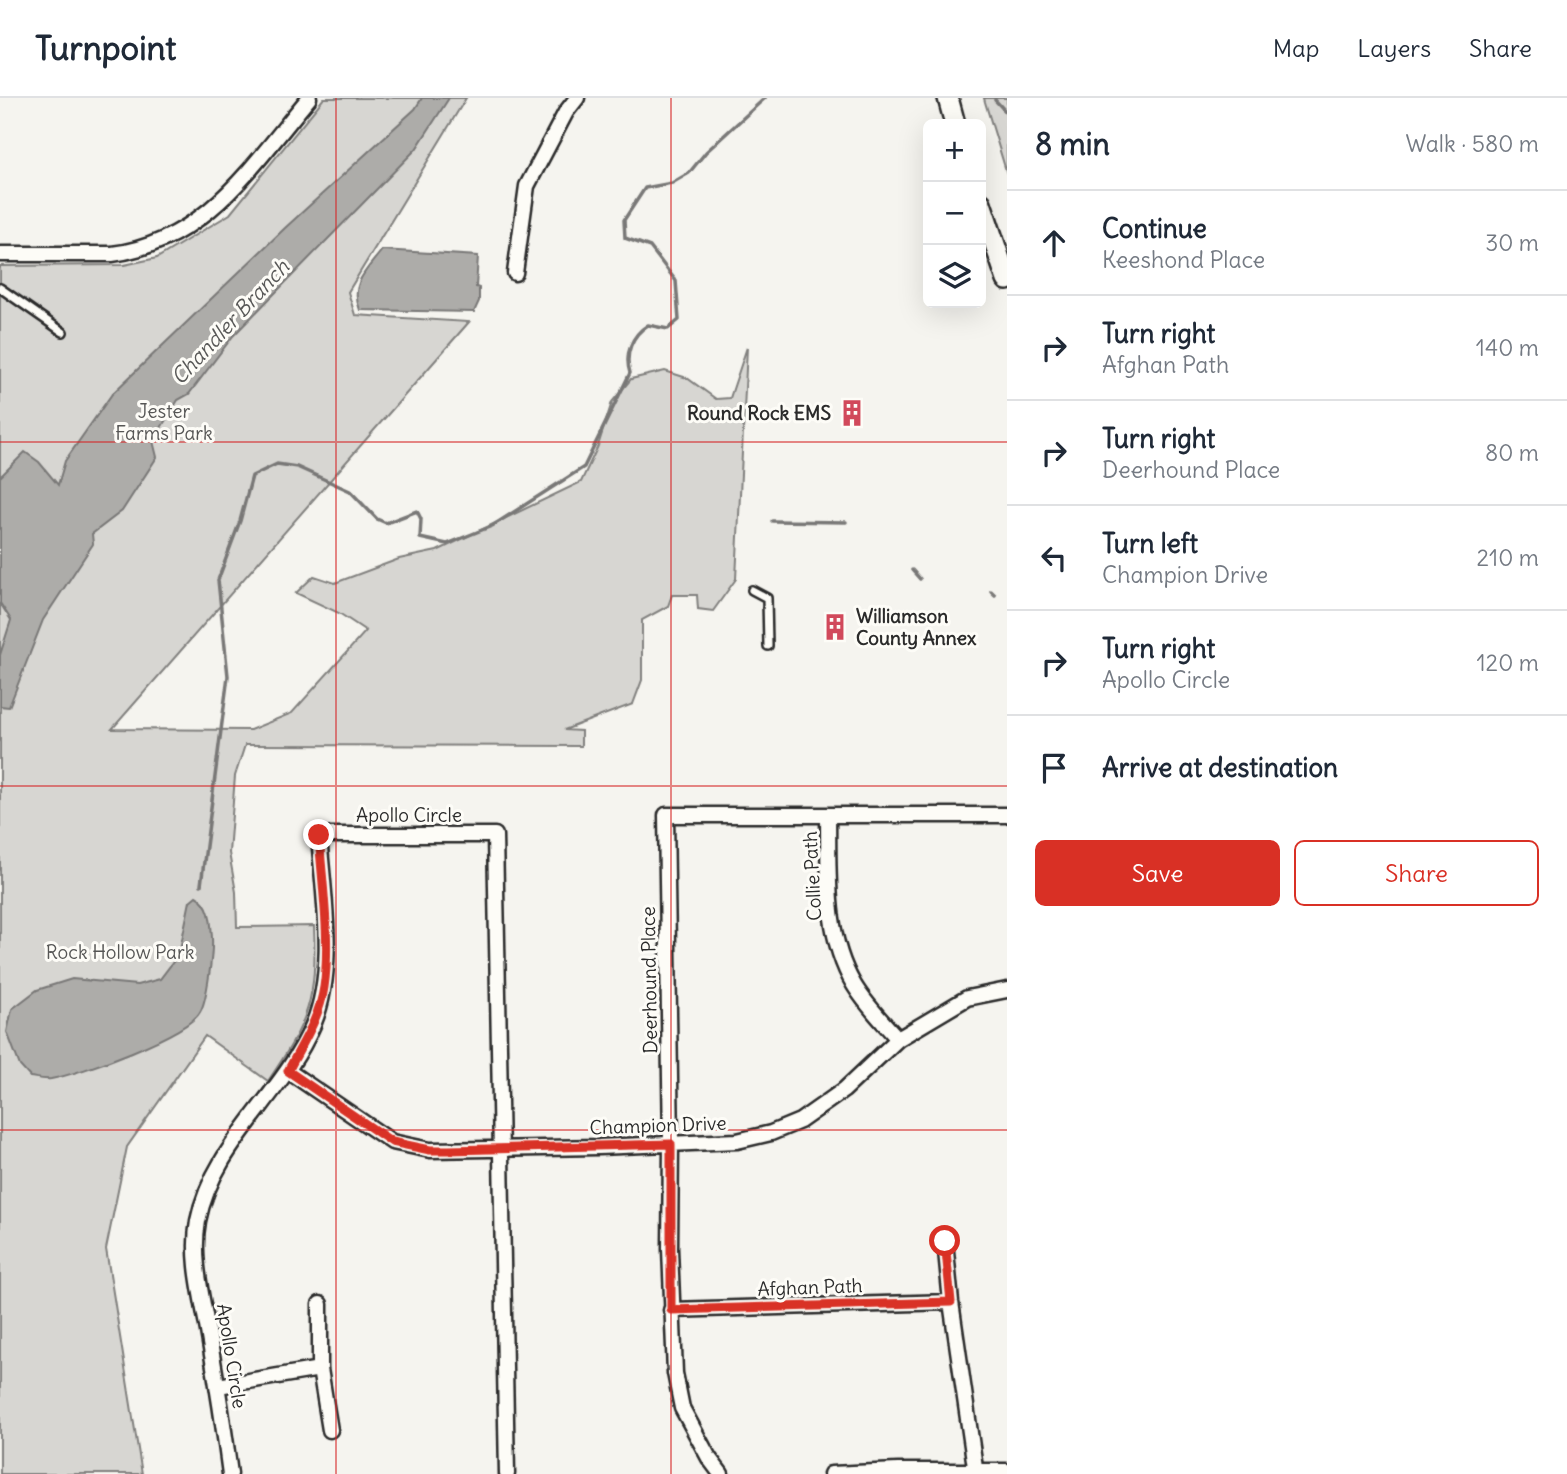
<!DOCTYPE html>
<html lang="en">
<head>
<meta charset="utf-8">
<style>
	:root { --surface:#fff; --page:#f6f6f7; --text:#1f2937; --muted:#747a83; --line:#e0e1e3; --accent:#d93025 }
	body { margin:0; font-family:Delius,sans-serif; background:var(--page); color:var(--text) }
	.controls { position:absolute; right:21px; top:21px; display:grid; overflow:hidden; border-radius:10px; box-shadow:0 7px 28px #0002 }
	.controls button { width:63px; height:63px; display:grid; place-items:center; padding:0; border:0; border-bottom:2px solid var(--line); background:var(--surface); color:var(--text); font:35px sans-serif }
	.stop { position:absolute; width:21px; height:21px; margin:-16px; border:5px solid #d93025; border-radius:50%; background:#fff }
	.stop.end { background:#d93025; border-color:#fff; box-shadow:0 2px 7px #0008 }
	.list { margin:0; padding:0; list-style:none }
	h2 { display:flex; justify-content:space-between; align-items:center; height:91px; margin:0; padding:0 28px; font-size:30px }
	h2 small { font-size:23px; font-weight:400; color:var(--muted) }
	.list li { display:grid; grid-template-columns:46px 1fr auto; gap:21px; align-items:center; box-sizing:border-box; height:105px; padding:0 28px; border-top:2px solid var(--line) }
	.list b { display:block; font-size:26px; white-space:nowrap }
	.list p { margin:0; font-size:23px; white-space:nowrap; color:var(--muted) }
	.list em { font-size:23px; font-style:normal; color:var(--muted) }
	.actions { display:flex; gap:14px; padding:21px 28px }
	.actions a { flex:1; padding:16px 0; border:2px solid var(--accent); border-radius:10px; text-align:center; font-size:24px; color:var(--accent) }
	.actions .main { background:var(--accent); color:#fff }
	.icon { flex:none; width:38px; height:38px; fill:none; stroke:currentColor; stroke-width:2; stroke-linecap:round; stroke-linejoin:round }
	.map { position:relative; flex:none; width:1007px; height:1376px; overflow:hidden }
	header { display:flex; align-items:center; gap:42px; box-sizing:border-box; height:98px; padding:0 35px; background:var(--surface); border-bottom:2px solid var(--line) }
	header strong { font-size:33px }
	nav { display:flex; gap:38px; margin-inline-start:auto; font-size:24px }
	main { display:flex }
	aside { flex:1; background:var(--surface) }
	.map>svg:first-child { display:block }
	.green { fill:#d7d6d2; stroke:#81807e; stroke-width:2 }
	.water { fill:#adaca9; stroke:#797877; stroke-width:2 }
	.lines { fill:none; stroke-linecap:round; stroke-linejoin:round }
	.stream { stroke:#797877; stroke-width:3.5 }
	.service-casing { stroke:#2b2b2b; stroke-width:12 }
	.minor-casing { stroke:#2b2b2b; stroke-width:19 }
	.secondary-casing { stroke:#2b2b2b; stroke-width:24 }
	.service { stroke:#fdfcf7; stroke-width:7 }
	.minor { stroke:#fdfcf7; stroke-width:14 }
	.secondary { stroke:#fdfcf7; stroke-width:19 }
	.route { stroke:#d93025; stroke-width:9 }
	.grid { fill:none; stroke:#d62828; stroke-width:2; stroke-opacity:0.55 }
	.labels { text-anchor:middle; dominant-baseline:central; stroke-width:6; stroke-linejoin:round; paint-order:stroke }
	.park-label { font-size:19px; fill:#565655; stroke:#fdfcf7 }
	.poi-label { font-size:19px; font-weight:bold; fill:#2b2b2b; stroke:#fdfcf7; text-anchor:end }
	.street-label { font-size:19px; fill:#2b2b2b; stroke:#fdfcf7 }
	.water-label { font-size:21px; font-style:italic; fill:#585857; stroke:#fdfcf7 }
</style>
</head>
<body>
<header>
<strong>Turnpoint</strong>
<nav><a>Map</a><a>Layers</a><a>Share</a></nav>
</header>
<main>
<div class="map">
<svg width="1007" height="1376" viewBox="0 0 1007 1376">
	<rect width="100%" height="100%" fill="#f5f4ef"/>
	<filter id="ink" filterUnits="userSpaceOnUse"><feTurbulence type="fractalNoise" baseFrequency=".0143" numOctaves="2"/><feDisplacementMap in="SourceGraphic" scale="14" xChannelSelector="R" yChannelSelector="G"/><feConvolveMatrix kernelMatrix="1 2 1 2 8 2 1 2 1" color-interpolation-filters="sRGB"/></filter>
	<g filter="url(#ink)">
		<!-- green -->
		<path class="green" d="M324,0h142l-118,194 7,23 114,7 -357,407 138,1 42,-17 74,-82 -27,-18 -43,-20 18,-17 21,7 64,-24 38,-8 144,-69 17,-36 14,-44 19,-23 34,-8 22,7 29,21 14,-1 17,-51 -11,232 -23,32 -15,-2 -1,-14h-25l-4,11 -26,14v60l-9,24 -69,26 17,1v15l-336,-1 -10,31 -6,77 7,39 1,35 77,-1c3,73 -5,95 -46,155l-63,-45 -78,111 -21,102 36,225h-142v-1208l124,-1 33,-7 73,-44z
			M984,0h23v76l-22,-72z"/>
		<!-- water -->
		<path class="water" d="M422,0h27l-33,51 -183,187 -44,58 -11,6 -25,41 4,16 -35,54 -30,23 1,10 -50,76 -34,87 -9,-1v-51l11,-35 -11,-17v-126l25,-25 14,10 19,23 7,-24 47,-67 173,-166 130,-119z
			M382,152l96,6 -2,31 3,1v13l-5,11 -114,-2c-11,-26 7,-40 22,-60z
			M196,798c15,8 15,27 16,42 1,14 -5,63 -12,74 -13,23 -120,62 -149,67 -7,1 -14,-1 -21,-2l-10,-11 -13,-34 5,-23 25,-19 35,-11 65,6 23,-6 19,-25 11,-53z"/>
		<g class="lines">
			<!-- stream -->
			<path class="stream" d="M995,2l12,13
				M772,423l74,1
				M912,472l8,9
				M991,493l4,4
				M201,787l27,-209 -10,-96 22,-59 12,-45 25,-12 20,3 53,24 27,28 9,4 31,-12 4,8 -1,19 27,6 45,-18 92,-59 46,-94c-6,-19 2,-38 18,-48l20,4 11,-9 -3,-39 -26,-34 -25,-9 -1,-18 21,-32 27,-5 17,-10 17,-21 59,-54"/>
			<defs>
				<path id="service" d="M0,190l63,44
					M752,492l15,8 1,48"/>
				<path id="minor" d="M0,156h112c94,-12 141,-90 197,-156
					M515,175l12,-87 39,-74 11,-14
					M828,718c1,57 -4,118 26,169 12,20 29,37 44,54
					M288,973l104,71 38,8 169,-3 138,-6 34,-8 29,-12 44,-31 54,-51 69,-41 40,-8
					M945,1143l6,61 25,172
					M320,1206v65l10,61
					M671,1212l280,-8
					M218,1288l102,-17
					M230,1376c-6,-46 -13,-91 -21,-137 -6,-37 -18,-78 -11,-116 15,-77 86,-127 115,-196 24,-56 10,-131 6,-190h176l12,639
					M721,1376l-12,-16 -27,-50 -7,-35 -5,-124 1,-105 -5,-329h341
					M831,1376l67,-3h109"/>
				<path id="secondary" d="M948,0l7,26
					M981,105l26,77"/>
			</defs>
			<!-- service casing -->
			<use href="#service" class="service-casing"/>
			<!-- minor casing -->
			<use href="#minor" class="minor-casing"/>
			<!-- secondary casing -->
			<use href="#secondary" class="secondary-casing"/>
			<!-- service -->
			<use href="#service" class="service"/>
			<!-- minor -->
			<use href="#minor" class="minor"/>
			<!-- secondary -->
			<use href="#secondary" class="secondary"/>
		</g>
	</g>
	<g class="lines" filter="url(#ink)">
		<!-- route -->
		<path class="route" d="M319,737c3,47 12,106 5,152 -4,30 -22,57 -36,84l104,71 38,8h19l222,-6v166l280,-8 -6,-61"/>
	</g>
	<!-- grid -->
	<path class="grid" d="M336,0v1376M671,0v1376M0,344h1007M0,688h1007M0,1032h1007"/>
	<!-- icons -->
	<defs>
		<symbol id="building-bare" viewBox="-9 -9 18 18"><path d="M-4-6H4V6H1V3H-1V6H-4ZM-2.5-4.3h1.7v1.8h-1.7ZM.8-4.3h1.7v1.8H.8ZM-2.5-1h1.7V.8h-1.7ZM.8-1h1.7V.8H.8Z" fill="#d1495b" stroke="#fdfcf7" stroke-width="2.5" paint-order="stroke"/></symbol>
	</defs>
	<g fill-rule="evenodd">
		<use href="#building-bare" x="833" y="296" width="38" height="38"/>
		<use href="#building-bare" x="816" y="510" width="38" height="38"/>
	</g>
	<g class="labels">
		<!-- park labels -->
		<g class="park-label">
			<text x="164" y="313">Jester<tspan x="164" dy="22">Farms Park</tspan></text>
			<text x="120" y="854">Rock Hollow Park</text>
		</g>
		<!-- poi labels -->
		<g class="poi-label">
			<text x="831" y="315">Round Rock EMS</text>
			<text x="856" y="518" text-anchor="start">Williamson<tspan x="856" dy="22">County Annex</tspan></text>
		</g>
		<!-- street labels -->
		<g class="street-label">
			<text x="409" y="717">Apollo Circle</text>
			<text transform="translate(812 778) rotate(-93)">Collie Path</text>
			<text transform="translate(649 882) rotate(-91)">Deerhound Place</text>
			<text transform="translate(658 1027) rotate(-2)">Champion Drive</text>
			<text transform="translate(810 1189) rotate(-2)">Afghan Path</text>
			<text transform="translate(232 1258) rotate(81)">Apollo Circle</text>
		</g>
		<!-- water labels -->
		<g class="water-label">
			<text transform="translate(230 224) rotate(-47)">Chandler Branch</text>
		</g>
	</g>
</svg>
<div class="controls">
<button>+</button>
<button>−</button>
<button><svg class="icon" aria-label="layers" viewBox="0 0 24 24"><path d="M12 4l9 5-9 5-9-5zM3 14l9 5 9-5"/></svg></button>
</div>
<div class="stop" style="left:945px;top:1143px"></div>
<div class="stop end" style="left:319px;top:737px"></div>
</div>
<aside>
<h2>8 min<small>Walk · 580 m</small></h2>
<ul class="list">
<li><svg class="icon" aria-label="ahead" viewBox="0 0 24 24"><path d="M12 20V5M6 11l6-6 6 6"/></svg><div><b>Continue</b><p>Keeshond Place</p></div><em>30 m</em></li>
<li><svg class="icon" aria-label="right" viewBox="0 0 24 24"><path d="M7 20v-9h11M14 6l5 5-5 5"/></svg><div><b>Turn right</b><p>Afghan Path</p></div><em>140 m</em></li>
<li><svg class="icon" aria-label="right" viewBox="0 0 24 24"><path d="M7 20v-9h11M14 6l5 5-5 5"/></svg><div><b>Turn right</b><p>Deerhound Place</p></div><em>80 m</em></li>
<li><svg class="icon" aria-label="left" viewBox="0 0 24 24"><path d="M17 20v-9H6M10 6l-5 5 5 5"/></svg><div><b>Turn left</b><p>Champion Drive</p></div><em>210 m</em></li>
<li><svg class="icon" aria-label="right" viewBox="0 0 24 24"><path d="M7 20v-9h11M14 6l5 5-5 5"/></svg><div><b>Turn right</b><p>Apollo Circle</p></div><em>120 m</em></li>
<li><svg class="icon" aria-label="arrive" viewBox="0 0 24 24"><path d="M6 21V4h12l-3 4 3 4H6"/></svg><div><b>Arrive at destination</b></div></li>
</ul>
<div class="actions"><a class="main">Save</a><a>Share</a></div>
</aside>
</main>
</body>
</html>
